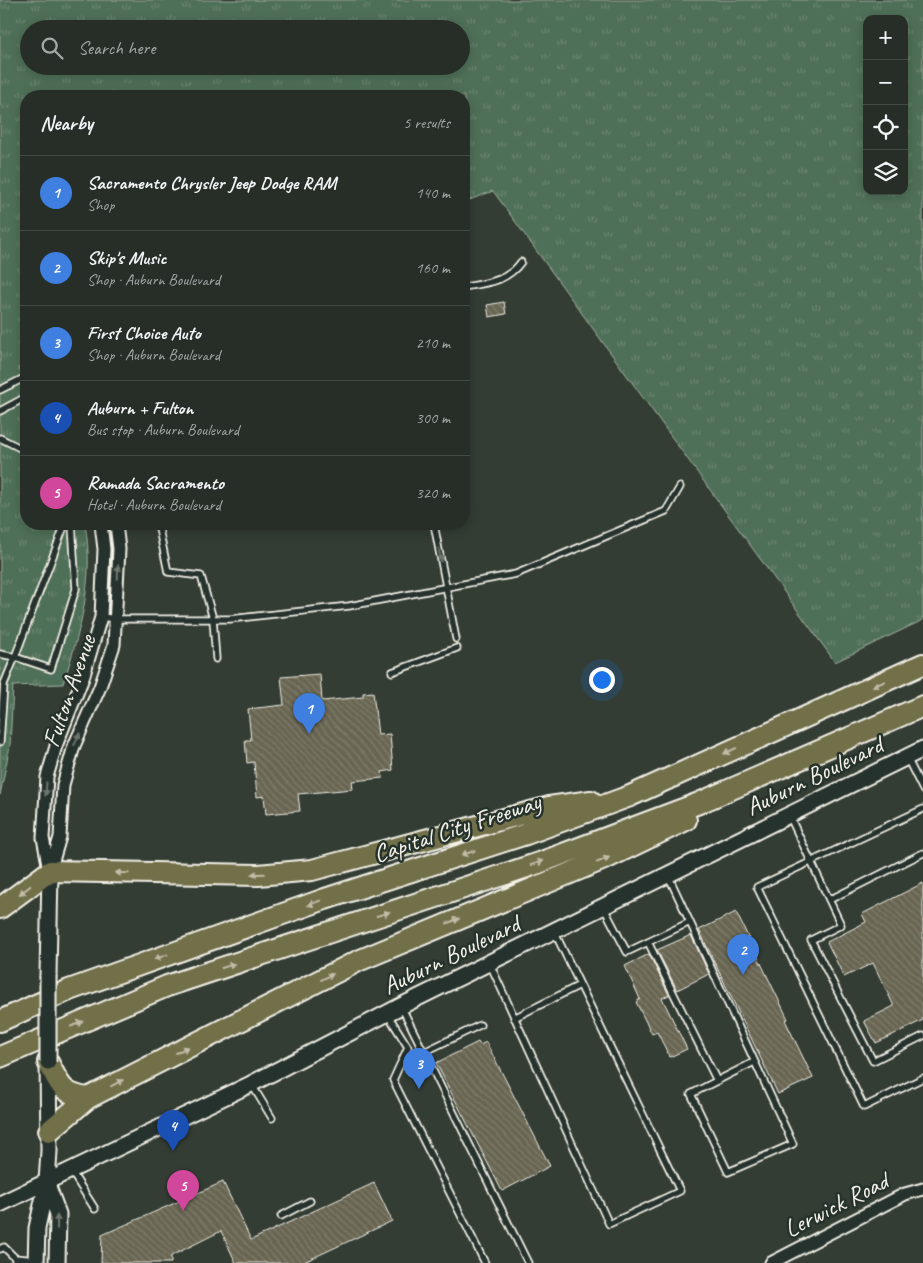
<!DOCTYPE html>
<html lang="en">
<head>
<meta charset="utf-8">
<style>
	:root { --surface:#262e27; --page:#323a33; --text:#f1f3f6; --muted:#a4a8a7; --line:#424a44; --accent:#ea580c }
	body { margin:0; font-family:Caveat,sans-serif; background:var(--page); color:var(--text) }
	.controls { position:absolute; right:15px; top:15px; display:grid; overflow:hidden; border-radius:10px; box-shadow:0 2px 12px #0003 }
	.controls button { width:45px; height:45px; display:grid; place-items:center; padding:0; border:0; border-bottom:1px solid var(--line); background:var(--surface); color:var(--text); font:25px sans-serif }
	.you { position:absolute; left:601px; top:679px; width:18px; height:18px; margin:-12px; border:4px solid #fff; border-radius:50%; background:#1a73e8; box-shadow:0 0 0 8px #1a73e833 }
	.badge { display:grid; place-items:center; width:32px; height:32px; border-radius:50%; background:var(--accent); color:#fff; font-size:16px; font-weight:700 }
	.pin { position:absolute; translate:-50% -41px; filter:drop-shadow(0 1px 2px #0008) }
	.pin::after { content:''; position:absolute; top:26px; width:18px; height:15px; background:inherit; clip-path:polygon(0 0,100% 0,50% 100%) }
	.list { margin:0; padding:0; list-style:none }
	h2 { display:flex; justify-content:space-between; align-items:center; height:65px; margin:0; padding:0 20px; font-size:21px }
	h2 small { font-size:16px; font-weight:400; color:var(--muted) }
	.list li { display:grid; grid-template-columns:32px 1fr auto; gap:15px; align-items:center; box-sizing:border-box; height:75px; padding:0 20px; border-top:1px solid var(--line) }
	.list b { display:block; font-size:19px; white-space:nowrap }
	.list p { margin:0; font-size:16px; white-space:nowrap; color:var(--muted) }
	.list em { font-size:16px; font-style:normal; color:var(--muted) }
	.icon { flex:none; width:28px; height:28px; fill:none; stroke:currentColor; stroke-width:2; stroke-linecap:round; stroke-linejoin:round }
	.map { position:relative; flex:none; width:923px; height:1263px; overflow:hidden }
	.search { position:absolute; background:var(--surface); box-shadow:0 2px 12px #0003; left:20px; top:20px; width:450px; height:55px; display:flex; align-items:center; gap:12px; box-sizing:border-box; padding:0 18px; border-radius:28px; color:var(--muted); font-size:19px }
	.panel { position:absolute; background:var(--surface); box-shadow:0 2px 12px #0003; left:20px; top:90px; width:450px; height:440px; border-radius:20px }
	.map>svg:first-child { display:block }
	.grass { fill:url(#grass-tufts); stroke:#a2b0a0; fill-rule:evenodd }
	.building { fill:url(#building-back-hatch); stroke:#f4f1e8 }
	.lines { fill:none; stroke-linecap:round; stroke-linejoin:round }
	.lane-casing { stroke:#f4f1e8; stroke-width:9 }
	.street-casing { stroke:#f4f1e8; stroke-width:15 }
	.secondary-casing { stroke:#f4f1e8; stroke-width:19 }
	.highway-casing { stroke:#f4f1e8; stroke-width:24 }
	.lane { stroke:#26332d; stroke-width:5.5 }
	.street { stroke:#26332d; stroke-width:11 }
	.secondary { stroke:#26332d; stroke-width:15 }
	.highway { stroke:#71704a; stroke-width:20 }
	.secondary-bridge-casing { stroke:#f4f1e8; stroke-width:19; stroke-linecap:butt }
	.secondary-bridge { stroke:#26332d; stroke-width:15 }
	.oneway { fill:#6e766e }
	.oneway2 { fill:#c0bda9 }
	.labels { text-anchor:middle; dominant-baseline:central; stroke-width:5; stroke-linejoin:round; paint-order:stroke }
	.street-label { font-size:25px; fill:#f4f1e8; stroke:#26332d }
</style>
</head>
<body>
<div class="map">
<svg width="923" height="1263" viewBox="0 0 923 1263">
	<defs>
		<pattern id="grass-tufts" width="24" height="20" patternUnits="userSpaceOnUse" patternTransform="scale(1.25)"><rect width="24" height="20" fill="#507059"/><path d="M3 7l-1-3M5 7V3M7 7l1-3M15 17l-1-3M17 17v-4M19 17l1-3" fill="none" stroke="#6a8571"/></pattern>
		<pattern id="building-back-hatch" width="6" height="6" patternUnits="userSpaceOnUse" patternTransform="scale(1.25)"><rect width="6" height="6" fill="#696552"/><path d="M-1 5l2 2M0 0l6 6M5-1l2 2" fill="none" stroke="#7f7c6b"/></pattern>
	</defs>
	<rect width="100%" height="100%" fill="#333d34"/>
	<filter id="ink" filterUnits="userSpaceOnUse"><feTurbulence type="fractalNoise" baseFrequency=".02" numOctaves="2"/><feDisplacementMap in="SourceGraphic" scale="10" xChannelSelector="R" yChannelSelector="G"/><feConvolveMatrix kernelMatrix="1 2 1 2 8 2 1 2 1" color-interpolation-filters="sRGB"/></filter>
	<g filter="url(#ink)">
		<!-- grass -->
		<path class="grass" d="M0,0h923v620l-88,42 -342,-471 -29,11v-106h-438v267l-8,5 8,12v144h59c10,55 -5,108 -22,160l-50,2 -3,60 -10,49zM867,19h37v172h-37zM29,29h432v37h-432z"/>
		<!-- building -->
		<path class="building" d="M504,302l2,12 -17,3 -2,-12z
			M320,674l2,27 41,-4v-4l10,-1 5,43 12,-1 3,36 -11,2 1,6 -31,3 1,8 -55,5 2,17 -34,3 -2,-18 -7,1 -3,-35 -7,1 -2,-23h6l-3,-31 36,-4 -3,-28z
			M923,883v137l-47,23 -12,-22 30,-15 -21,-43 -29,14 -17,-35 39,-20 -4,-8z
			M736,912l52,107 -3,1 28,58 -35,16 -79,-164z
			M691,935l18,39 -32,16 -20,-40z
			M649,954l20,41 -7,3 25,51 -17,8 -13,-25 -5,2 -16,-32 4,-3 -15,-33z
			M478,1042l2,3 6,-3 64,124 -48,25 -66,-128z
			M223,1182l28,58 123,-57 18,38 -90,42h-66l-15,-32 -50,25v7h-70l1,-28z"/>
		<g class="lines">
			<defs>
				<path id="lane" d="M464,287c22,-4 43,-5 57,-25
					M0,390l26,-13
					M0,411l26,-14
					M0,438l26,13
					M464,498l2,1
					M158,524l10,48 33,4 12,43 3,40
					M434,524l22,115
					M101,617l16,2h113l119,-13 167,-32 150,-63 14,-24
					M0,654l15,3 50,-133
					M392,672l65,-24
					M0,742l4,-58 11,-27 36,12 25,-80 -4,-65
					M907,758l16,32
					M923,809l-166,78 107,220 59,-29
					M790,817l51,108 -30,15 62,121 50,-25
					M668,875l125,269 -65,28 -37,-78 63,-32
					M829,900l94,-47
					M604,908l23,44 63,-30
					M648,942l69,139
					M490,964l119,260 71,-33 -126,-260
					M401,1006l127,257
					M388,1015l20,32 -15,33 92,183
					M514,1018l66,-33
					M424,1052l56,-27
					M252,1085l20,33
					M71,1171l24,38
					M281,1216l29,-15
					M0,1249l4,-2 11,11
					M15,1263v-5l21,2"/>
				<path id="street" d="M49,869l-6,-31 4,-61 9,-31 27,-68 18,-61 3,-68 -3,-25
					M50,871l10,-34 3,-52 11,-39 26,-59 14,-42 5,-96 -3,-25
					M771,1263l134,-69 18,-5"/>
				<path id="secondary" d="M48,976l2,-105
					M47,1184l11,30 -1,49
					M0,1204l251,-120 150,-78 522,-257
					M36,1263l1,-35 10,-46 2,-31 -1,-87"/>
				<path id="highway" d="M0,908l50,-37 208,4 54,-5 237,-63 42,-6
					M0,1021l69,-31 256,-91 201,-65 104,-38 293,-132
					M0,1057l167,-71 372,-123 160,-60 224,-97
					M48,1062c12,23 13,32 40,36
					M49,1131l39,-33 270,-137 251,-104 77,-37"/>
			</defs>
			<!-- lane casing -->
			<use href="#lane" class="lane-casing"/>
			<!-- street casing -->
			<use href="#street" class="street-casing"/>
			<!-- secondary casing -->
			<use href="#secondary" class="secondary-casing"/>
			<!-- highway casing -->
			<use href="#highway" class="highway-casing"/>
			<!-- lane -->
			<use href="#lane" class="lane"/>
			<!-- street -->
			<use href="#street" class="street"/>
			<!-- secondary -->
			<use href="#secondary" class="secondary"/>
			<!-- highway -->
			<use href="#highway" class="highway"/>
			<defs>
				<path id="secondary-bridge" d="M48,1062v-86"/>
			</defs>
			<!-- secondary-bridge casing -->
			<use href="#secondary-bridge" class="secondary-bridge-casing"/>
			<!-- secondary-bridge -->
			<use href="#secondary-bridge" class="secondary-bridge"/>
		</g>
		<!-- one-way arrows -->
		<defs><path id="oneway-solid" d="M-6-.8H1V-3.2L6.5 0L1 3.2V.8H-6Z" transform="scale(1.25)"/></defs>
		<g class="oneway">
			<use href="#oneway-solid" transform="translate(440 555) rotate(79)"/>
			<use href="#oneway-solid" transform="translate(118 572) rotate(-88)"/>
			<use href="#oneway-solid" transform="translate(77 739) rotate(-66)"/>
			<use href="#oneway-solid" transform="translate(46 789) rotate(94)"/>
			<use href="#oneway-solid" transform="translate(57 1222) rotate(-91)"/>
		</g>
		<g class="oneway2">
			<use href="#oneway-solid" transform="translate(879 684) rotate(156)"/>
			<use href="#oneway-solid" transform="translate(730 751) rotate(156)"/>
			<use href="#oneway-solid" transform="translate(468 853) rotate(162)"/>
			<use href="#oneway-solid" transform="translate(603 860) rotate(-23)"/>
			<use href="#oneway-solid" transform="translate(537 863) rotate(-19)"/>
			<use href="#oneway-solid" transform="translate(122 873) rotate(-179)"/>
			<use href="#oneway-solid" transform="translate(258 874) rotate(178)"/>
			<use href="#oneway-solid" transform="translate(25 890) rotate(143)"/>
			<use href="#oneway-solid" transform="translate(314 903) rotate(160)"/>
			<use href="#oneway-solid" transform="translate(383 914) rotate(-18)"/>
			<use href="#oneway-solid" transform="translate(453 921) rotate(-22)"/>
			<use href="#oneway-solid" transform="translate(161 957) rotate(160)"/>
			<use href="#oneway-solid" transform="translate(228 966) rotate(-18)"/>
			<use href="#oneway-solid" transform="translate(327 977) rotate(-27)"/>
			<use href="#oneway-solid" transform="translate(77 1024) rotate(-23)"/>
			<use href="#oneway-solid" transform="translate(182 1050) rotate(-27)"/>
			<use href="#oneway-solid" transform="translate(117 1083) rotate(-28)"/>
		</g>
	</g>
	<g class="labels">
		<!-- street labels -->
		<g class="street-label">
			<text transform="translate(69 691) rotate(-71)">Fulton Avenue</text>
			<text transform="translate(814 776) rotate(-26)">Auburn Boulevard</text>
			<text transform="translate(457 828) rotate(-18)">Capital City Freeway</text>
			<text transform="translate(451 955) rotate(-26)">Auburn Boulevard</text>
			<text transform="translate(836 1205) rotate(-27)">Lerwick Road</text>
		</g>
	</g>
</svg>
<div class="controls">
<button>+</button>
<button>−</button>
<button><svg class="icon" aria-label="locate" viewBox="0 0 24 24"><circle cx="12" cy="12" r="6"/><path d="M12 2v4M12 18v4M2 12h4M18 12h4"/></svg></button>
<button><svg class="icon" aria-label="layers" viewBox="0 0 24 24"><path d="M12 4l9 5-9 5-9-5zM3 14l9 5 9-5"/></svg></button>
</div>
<div class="you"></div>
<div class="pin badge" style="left:309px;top:734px;background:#3f7fe0">1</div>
<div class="pin badge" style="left:743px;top:975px;background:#3f7fe0">2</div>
<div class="pin badge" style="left:419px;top:1089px;background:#3f7fe0">3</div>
<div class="pin badge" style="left:173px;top:1151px;background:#1a4fb4">4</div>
<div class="pin badge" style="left:183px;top:1211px;background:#d1479c">5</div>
<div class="search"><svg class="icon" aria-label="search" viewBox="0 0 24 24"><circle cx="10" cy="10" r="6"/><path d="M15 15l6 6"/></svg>Search here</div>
<section class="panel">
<h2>Nearby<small>5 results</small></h2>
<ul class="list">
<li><span class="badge" style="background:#3f7fe0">1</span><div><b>Sacramento Chrysler Jeep Dodge RAM</b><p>Shop</p></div><em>140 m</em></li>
<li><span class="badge" style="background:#3f7fe0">2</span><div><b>Skip's Music</b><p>Shop · Auburn Boulevard</p></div><em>160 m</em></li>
<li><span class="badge" style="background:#3f7fe0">3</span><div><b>First Choice Auto</b><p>Shop · Auburn Boulevard</p></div><em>210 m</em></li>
<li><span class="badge" style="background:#1a4fb4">4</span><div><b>Auburn + Fulton</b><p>Bus stop · Auburn Boulevard</p></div><em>300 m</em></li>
<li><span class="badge" style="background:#d1479c">5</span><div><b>Ramada Sacramento</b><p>Hotel · Auburn Boulevard</p></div><em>320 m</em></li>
</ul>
</section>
</div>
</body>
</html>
